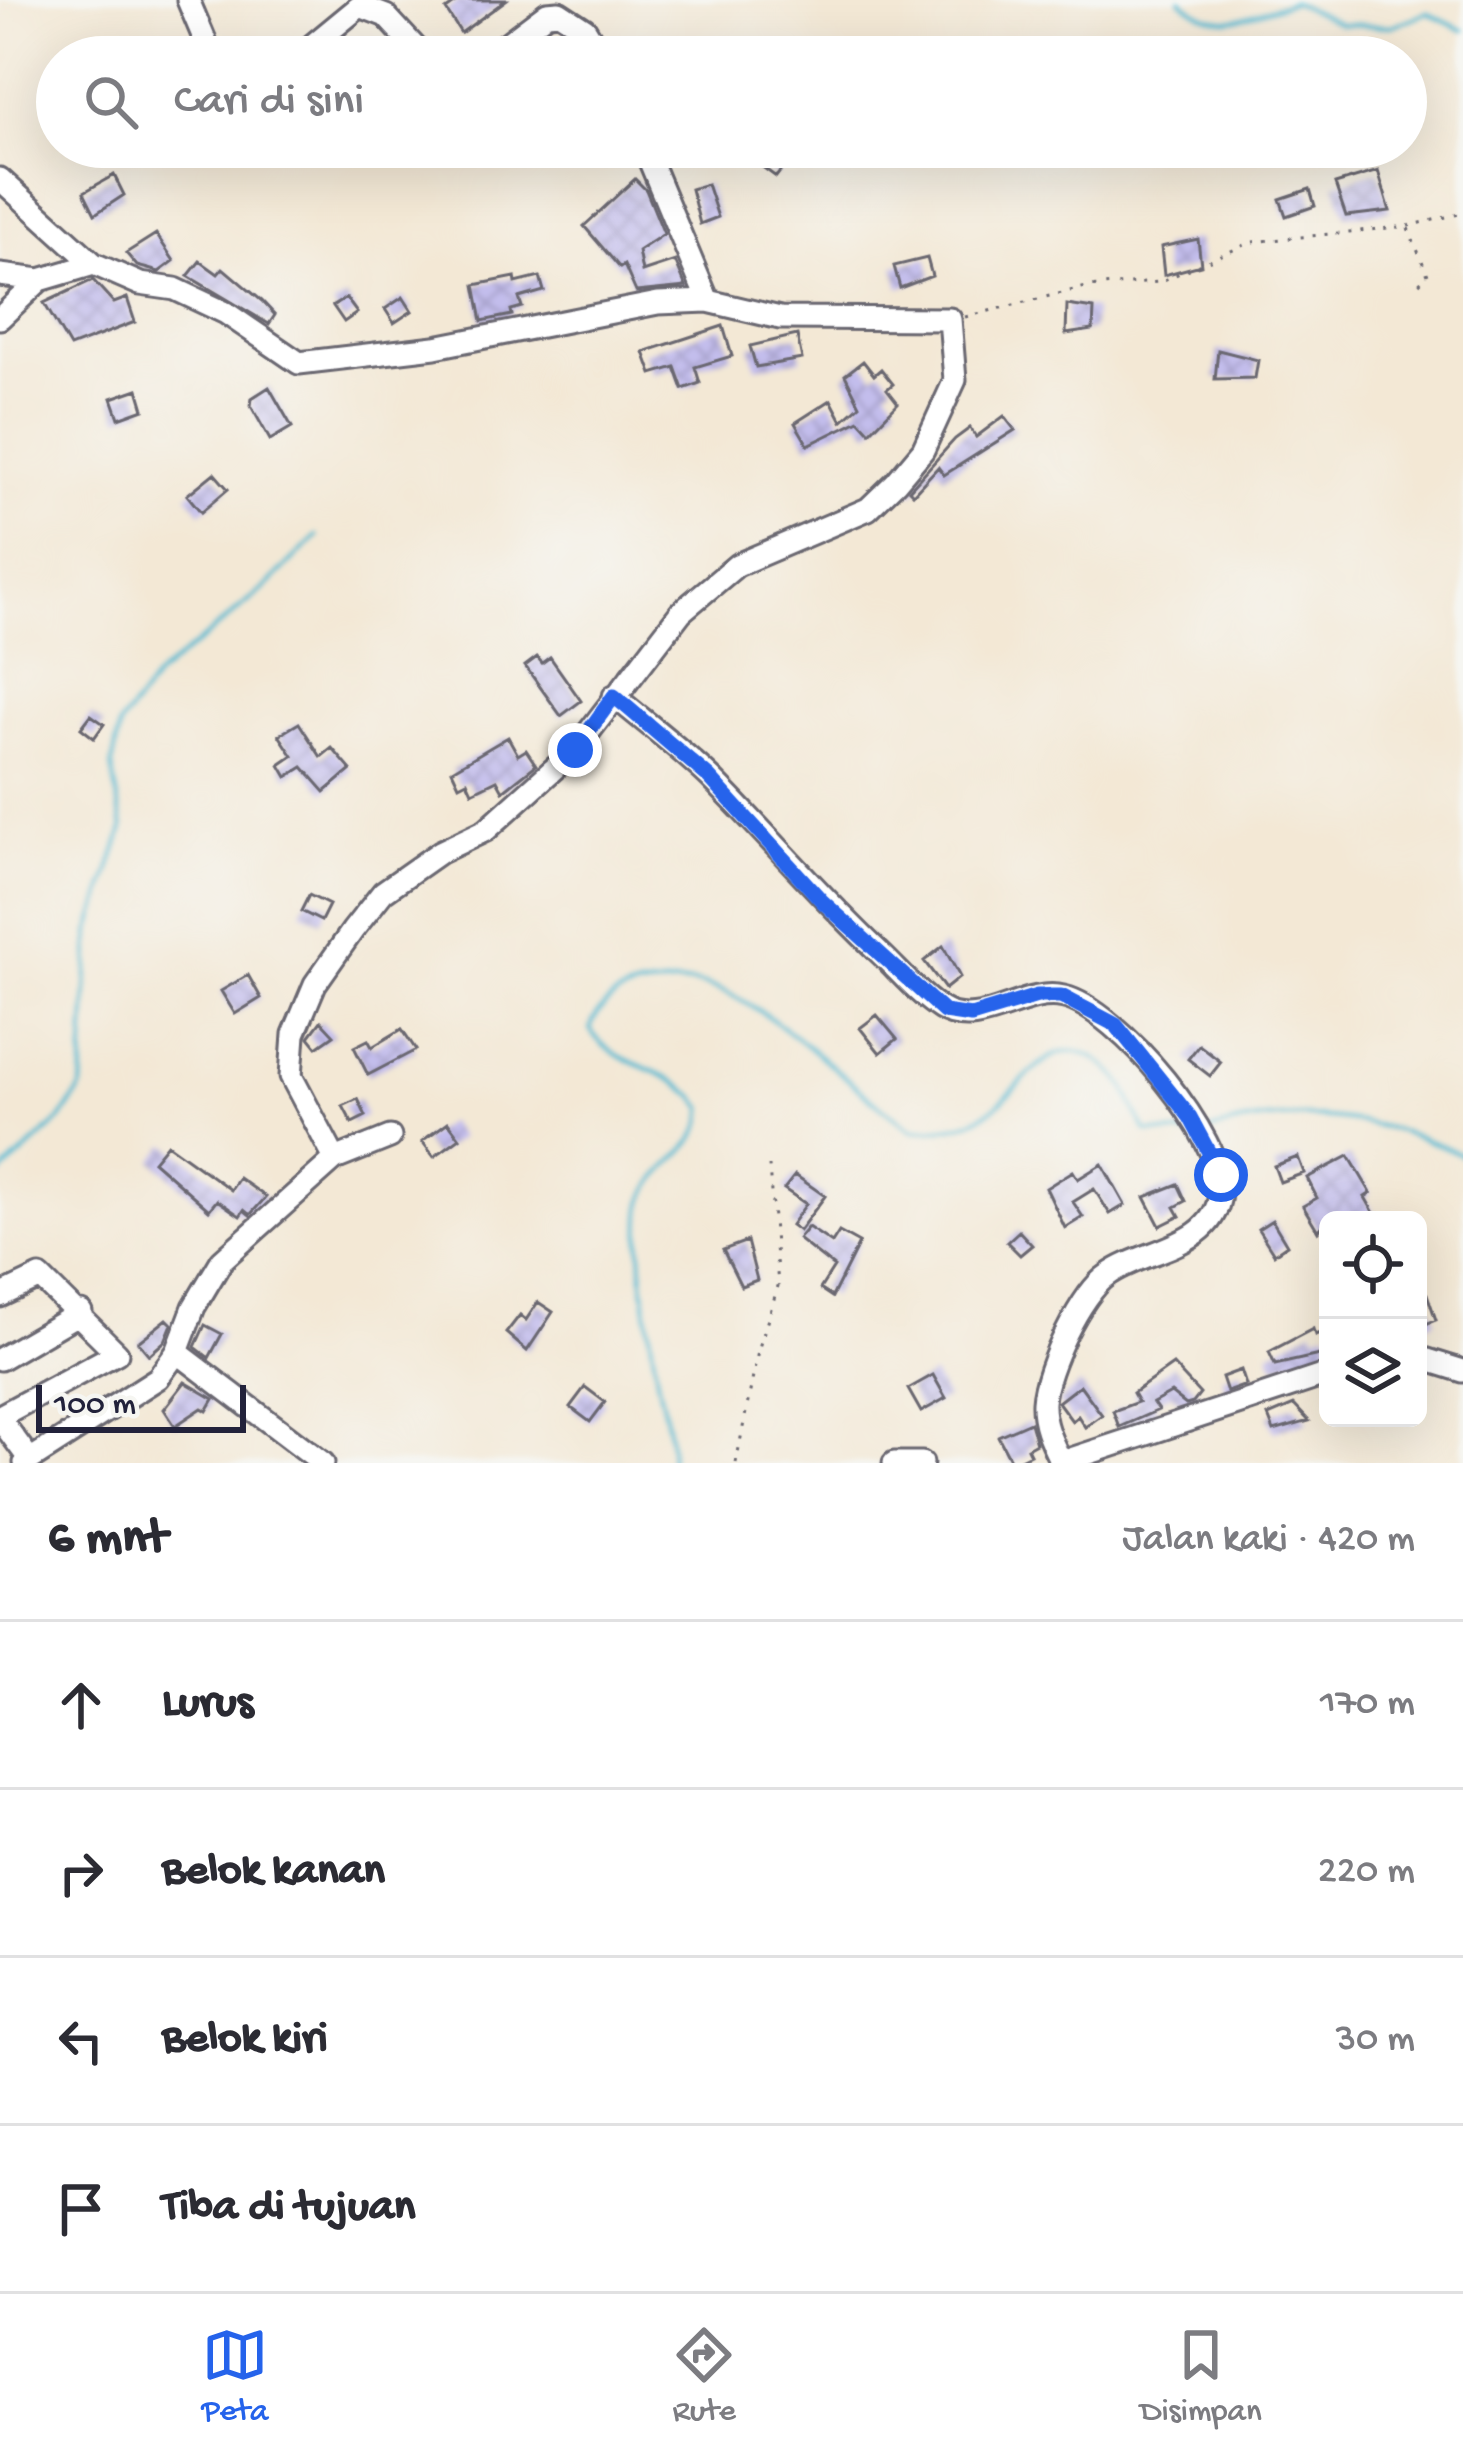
<!DOCTYPE html>
<html lang="id">
<head>
<meta charset="utf-8">
<style>
	:root { --surface:#fff; --page:#f7f7f7; --text:#2b2b33; --muted:#7c7c81; --line:#e1e1e2; --accent:#2563eb }
	body { margin:0; font-family:"Gochi Hand",sans-serif; background:var(--page); color:var(--text) }
	.controls { position:absolute; right:36px; bottom:36px; display:grid; overflow:hidden; border-radius:18px; box-shadow:0 12px 48px #0002 }
	.controls button { width:108px; height:108px; display:grid; place-items:center; padding:0; border:0; border-bottom:3px solid var(--line); background:var(--surface); color:var(--text); font:60px sans-serif }
	.scale { position:absolute; left:36px; bottom:30px; width:210px; box-sizing:border-box; padding-left:12px; border:6px solid #22223b; border-top:0; font-size:33px; line-height:42px; white-space:nowrap; color:#22223b; -webkit-text-stroke:9px #f6f6f2; paint-order:stroke }
	.stop { position:absolute; width:36px; height:36px; margin:-27px; border:9px solid #2563eb; border-radius:50%; background:#fff }
	.stop.end { background:#2563eb; border-color:#fff; box-shadow:0 3px 12px #0008 }
	.list { margin:0; padding:0; list-style:none }
	h2 { display:flex; justify-content:space-between; align-items:center; height:156px; margin:0; padding:0 48px; font-size:51px }
	h2 small { font-size:39px; font-weight:400; color:var(--muted) }
	.list li { display:grid; grid-template-columns:78px 1fr auto; gap:36px; align-items:center; box-sizing:border-box; height:168px; padding:0 48px; border-top:3px solid var(--line) }
	.list b { display:block; font-size:45px; white-space:nowrap }
	.list em { font-size:39px; font-style:normal; color:var(--muted) }
	.icon { flex:none; width:66px; height:66px; fill:none; stroke:currentColor; stroke-width:2; stroke-linecap:round; stroke-linejoin:round }
	.map { position:relative; flex:none; width:1463px; height:1463px; overflow:hidden }
	.search { position:absolute; background:var(--surface); box-shadow:0 12px 48px #0002; left:36px; right:36px; top:36px; height:132px; display:flex; align-items:center; gap:30px; box-sizing:border-box; padding:0 42px; border-radius:66px; color:var(--muted); font-size:45px }
	.sheet { height:828px; background:var(--surface) }
	nav { display:flex; justify-content:space-around; align-items:center; box-sizing:border-box; height:168px; border-top:3px solid var(--line); background:var(--surface); font-size:33px; color:var(--muted) }
	nav a { display:grid; justify-items:center; gap:6px }
	nav .on { color:var(--accent) }
	.map>svg:first-child { display:block }
	.lines { fill:none; stroke-linecap:round; stroke-linejoin:round }
	.stream { stroke:#53bad1; stroke-width:4.5 }
	.building { fill:url(#building-cross-hatch) }
	.minor-casing { stroke:#6b6771; stroke-width:27 }
	.path { stroke:#6b6771; stroke-width:3; stroke-dasharray:3 9; stroke-linecap:butt }
	.minor { stroke:#fff; stroke-width:21 }
	.route { stroke:#2563eb; stroke-width:15 }
</style>
</head>
<body>
<div class="map">
<svg width="1463" height="1463" viewBox="0 0 1463 1463">
	<defs>
		<pattern id="building-cross-hatch" width="8" height="8" patternUnits="userSpaceOnUse" patternTransform="scale(3)"><rect width="8" height="8" fill="#c3bdec"/><path d="M0 0l8 8M0 8l8-8" fill="none" stroke="#a7a2cb"/></pattern>
	</defs>
	<rect width="100%" height="100%" fill="#f6f6f2"/>
	<filter id="ink" filterUnits="userSpaceOnUse"><feTurbulence type="fractalNoise" baseFrequency=".00833" numOctaves="2"/><feDisplacementMap in="SourceGraphic" scale="24" xChannelSelector="R" yChannelSelector="G"/><feConvolveMatrix kernelMatrix="1 2 1 2 8 2 1 2 1" color-interpolation-filters="sRGB"/></filter>
	<filter id="wash" filterUnits="userSpaceOnUse"><feTurbulence type="fractalNoise" baseFrequency=".004" numOctaves="4" result="noise"/><feDisplacementMap in="SourceGraphic" scale="48" xChannelSelector="R" yChannelSelector="G"/><feGaussianBlur stdDeviation="2.7" result="paint"/><feColorMatrix in="noise" values="0 0 0 0 0 0 0 0 0 0 0 0 0 0 0 0 0 1.4 0 .05"/><feComposite in="paint" operator="in"/></filter>
	<g filter="url(#wash)">
		<rect width="100%" height="100%" fill="#f3e8d5"/>
		<g class="lines">
			<!-- stream -->
			<path class="stream" d="M1181,0c44,37 64,14 112,2l47,22 51,2 36,-13 36,17
				M1207,1132c88,-28 173,-15 256,23
				M0,1175l62,-57 20,-31 8,-154 33,-104 -11,-63 8,-41 37,-49 107,-87 53,-53
				M670,1463c3,-31 -10,-61 -14,-91 -7,-51 -18,-106 -15,-157 2,-47 65,-63 63,-107 -34,-46 -89,-37 -114,-79 9,-25 30,-39 56,-42 14,-1 31,-5 46,-4 66,5 163,110 221,147 27,0 49,-2 72,-16 42,-26 71,-100 130,-39 16,15 19,40 32,57l49,3"/>
		</g>
		<g id="blocks">
			<!-- building -->
			<path class="building" d="M460,0h46l-45,33 -15,-23z
				M563,36l10,21h-42z
				M346,37l12,13 -8,7h-28z
				M723,43l45,8v6h-48z
				M538,147h41l-31,18z
				M765,147l24,13 -13,17 -22,-16z
				M1378,171l12,40 -44,5 -11,-32z
				M114,175l10,20 -29,19 -11,-22z
				M635,179l11,11 18,44 -26,17 4,21 33,-11 11,26 -50,5 -12,-27 -4,3 -36,-42z
				M707,184l11,33 -18,7 -9,-35z
				M1310,189l5,17 -29,10 -6,-17z
				M156,234l18,27 -15,11 -22,-6 -11,-13z
				M1198,239l3,26 -37,10 -3,-28z
				M927,258l5,18 -32,12 -6,-22z
				M200,261l18,13 5,-6 39,33 13,14 -6,9 -81,-48z
				M515,277l1,6 24,-6 4,14 -25,7 3,9 -11,3 1,5 -30,6 -7,-36z
				M93,280l21,23 13,-5 8,24 -65,25 -26,-44z
				M403,297l9,14 -18,12 -9,-14z
				M346,298l11,15 -13,9 -11,-16z
				M1067,305l27,4 -1,21 -27,4z
				M723,326l9,30 -37,11 5,16 -17,6 -8,-22 -23,7 -8,-22z
				M797,335l5,24 -46,8 -6,-21z
				M1218,350l40,10 -3,18 -40,1z
				M863,361l11,14 7,-6 12,15 -6,5 11,14 -28,29 -11,-12 -51,25 -13,-22 36,-23 11,21 18,-16 -15,-30z
				M269,387l23,40 -22,13 -19,-34 1,-8z
				M138,389l6,20 -25,9 -7,-20z
				M1004,416l11,14 -71,45 -6,-8 -25,27 -4,-4 46,-51 15,-11 6,9z
				M214,473l14,16 -27,23 -14,-17z
				M537,657l5,6 8,-6 31,44 -20,15 -36,-50z
				M91,715l13,9 -10,14 -13,-10z
				M299,723l22,34 11,-9 19,22 -26,22 -22,-25 -16,10 -7,-12 13,-9 -14,-21z
				M508,737l10,18 8,-5 10,15 -33,26 -6,-11 -25,12 -5,-11 -8,4 -7,-15z
				M309,895l20,10 -8,16 -20,-10z
				M943,946l17,31 -15,12 -21,-28z
				M248,975l13,23 -26,16 -14,-23z
				M877,1015l20,24 -17,14 -20,-25z
				M321,1021l13,14 -17,12 -8,-10z
				M402,1029l14,21 -48,25 -14,-28 14,-7 4,7z
				M1199,1045l22,17 -11,14 -22,-17z
				M358,1099l8,17 -14,7 -9,-17z
				M448,1122l12,16 -26,19 -12,-16z
				M167,1144l64,46 8,-12 27,19 -16,18 -6,-5 -4,6 -23,-16 -8,10 -56,-49z
				M1349,1156l22,37 -6,4 13,23h-50l-10,11 -15,-25 14,-8 -10,-20z
				M1298,1157l6,16 -24,9 -6,-16z
				M1102,1164l23,41 -15,9 -16,-25 -21,13 10,15 -18,11 -19,-40 27,-17 5,8z
				M795,1175l30,21 -26,35 -8,-6 15,-21 -22,-15z
				M1178,1184l8,17 -11,6 5,9 -20,10 -15,-29z
				M1272,1220l15,25 -13,9 -16,-25z
				M808,1227l24,16 7,-11 20,11 -27,54 -12,-8 14,-22 -36,-28z
				M1019,1231l13,14 -12,10 -13,-13z
				M747,1241l10,39 -16,6 -18,-36z
				M1427,1294l9,26 -18,7v-29z
				M538,1302l15,10 -26,39 -21,-18 14,-18 6,5z
				M167,1319l5,5 -7,17 -16,14 -11,-13z
				M205,1325l17,9 -13,24 -14,-11z
				M1313,1329l2,6 13,-5v23l-53,12 -6,-13z
				M1173,1365l27,29 -7,9 -7,2 -15,-12 -18,10 5,7 -39,17 -6,-16 25,-9 -5,-9z
				M1241,1370l5,15 -19,7 -5,-15z
				M933,1375l13,23 -25,14 -13,-23z
				M185,1382l29,17 -7,12 -5,-3 -27,18 -11,-17z
				M1080,1385l22,30 -17,12 -7,-11 -6,5 -14,-19z
				M585,1387l20,15 -15,20 -20,-15z
				M1294,1405l15,16 -35,10 -6,-15z
				M1030,1422l6,21 -9,5 3,6 -18,9 -14,-27z"/>
		</g>
	</g>
	<g filter="url(#ink)">
		<use href="#blocks" fill-opacity="0" stroke="#6b6771" stroke-width="3"/>
		<g class="lines">
			<defs>
				<path id="minor" d="M188,0l24,57
					M298,57l62,-51 26,10 38,41
					M489,57l58,-44 12,-1 26,17 17,28
					M644,147l64,154
					M0,179l94,85
					M0,275l40,5
					M0,318l40,-38 54,-16 46,20 35,5 51,24 73,50 136,-16 223,-44 50,-2 72,17 170,1 5,61 -32,70 -27,32 -28,27 -131,56 -56,47 -106,138 -89,80 -46,22 -57,40 -30,38 -38,54 -21,50 -3,42 44,83
					M614,696c32,27 67,53 97,82 58,58 110,120 170,176 19,18 38,41 60,55 39,24 82,-22 123,-12 53,12 163,143 156,197 -6,54 -77,55 -112,81 -27,18 -63,95 -65,127 -1,22 9,41 18,60
					M0,1296l40,-19 77,76 -117,63
					M177,1352l146,111
					M1418,1357l45,14
					M0,1359l81,-47
					M0,1419l30,41
					M25,1463l133,-85 19,-26 17,-45 28,-47 113,-101 55,-22
					M894,1463h28
					M1059,1463l269,-89"/>
			</defs>
			<!-- minor casing -->
			<use href="#minor" class="minor-casing"/>
			<!-- path -->
			<path class="path" d="M1408,228l20,47 -11,10
				M965,317l121,-30 73,-5 93,-40 156,-16 55,-13
				M736,1463l22,-112 20,-65 -9,-120"/>
			<!-- minor -->
			<use href="#minor" class="minor"/>
		</g>
	</g>
	<g class="lines" filter="url(#ink)">
		<!-- route -->
		<path class="route" d="M575,750l39,-54 95,81 113,124 122,111 27,4 66,-20h24l55,29 74,92 31,58"/>
	</g>
</svg>
<div class="controls">
<button><svg class="icon" aria-label="locate" viewBox="0 0 24 24"><circle cx="12" cy="12" r="6"/><path d="M12 2v4M12 18v4M2 12h4M18 12h4"/></svg></button>
<button><svg class="icon" aria-label="layers" viewBox="0 0 24 24"><path d="M12 4l9 5-9 5-9-5zM3 14l9 5 9-5"/></svg></button>
</div>
<div class="scale">100 m</div>
<div class="stop" style="left:1221px;top:1175px"></div>
<div class="stop end" style="left:575px;top:750px"></div>
<div class="search"><svg class="icon" aria-label="search" viewBox="0 0 24 24"><circle cx="10" cy="10" r="6"/><path d="M15 15l6 6"/></svg>Cari di sini</div>
</div>
<section class="sheet">
<h2>6 mnt<small>Jalan kaki · 420 m</small></h2>
<ul class="list">
<li><svg class="icon" aria-label="ahead" viewBox="0 0 24 24"><path d="M12 20V5M6 11l6-6 6 6"/></svg><div><b>Lurus</b></div><em>170 m</em></li>
<li><svg class="icon" aria-label="right" viewBox="0 0 24 24"><path d="M7 20v-9h11M14 6l5 5-5 5"/></svg><div><b>Belok kanan</b></div><em>220 m</em></li>
<li><svg class="icon" aria-label="left" viewBox="0 0 24 24"><path d="M17 20v-9H6M10 6l-5 5 5 5"/></svg><div><b>Belok kiri</b></div><em>30 m</em></li>
<li><svg class="icon" aria-label="arrive" viewBox="0 0 24 24"><path d="M6 21V4h12l-3 4 3 4H6"/></svg><div><b>Tiba di tujuan</b></div></li>
</ul>
</section>
<nav>
<a class="on"><svg class="icon" aria-label="map" viewBox="0 0 24 24"><path d="M3 6l6-2 6 2 6-2v14l-6 2-6-2-6 2zM9 4v14M15 6v14"/></svg>Peta</a>
<a><svg class="icon" aria-label="directions" viewBox="0 0 24 24"><path d="M12 3l9 9-9 9-9-9zM9 14v-3h6M13 9l2 2-2 2"/></svg>Rute</a>
<a><svg class="icon" aria-label="saved" viewBox="0 0 24 24"><path d="M7 4h10v16l-5-4-5 4z"/></svg>Disimpan</a>
</nav>
</body>
</html>
